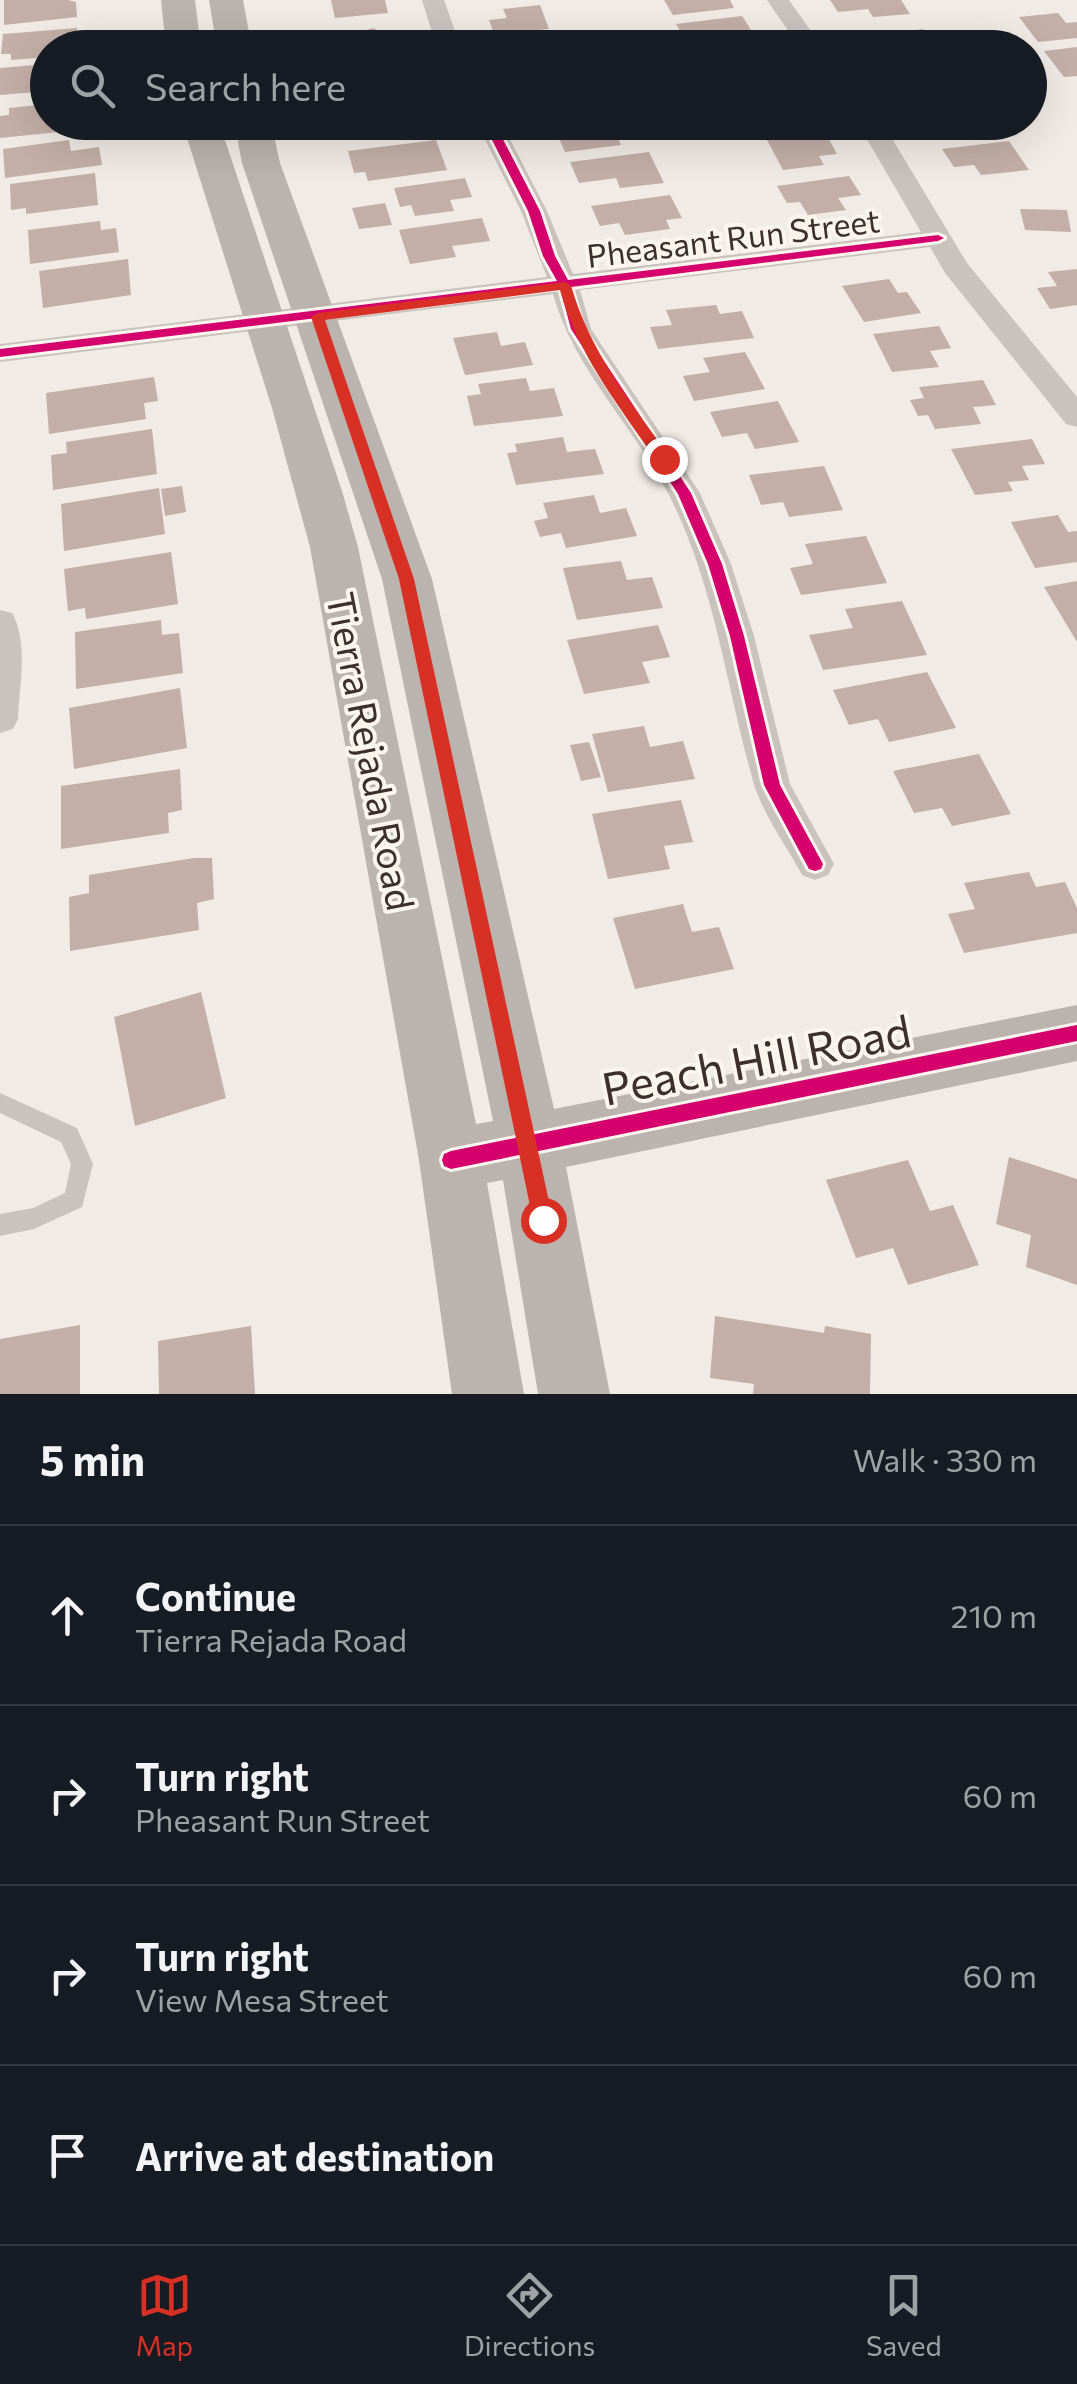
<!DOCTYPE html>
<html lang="en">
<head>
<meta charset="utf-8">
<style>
	:root { --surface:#171b24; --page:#242831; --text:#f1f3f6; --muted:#9ea1a6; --line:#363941; --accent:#d93025 }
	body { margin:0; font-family:Commissioner,sans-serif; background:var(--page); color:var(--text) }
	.stop { position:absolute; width:30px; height:30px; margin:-22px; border:8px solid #d93025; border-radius:50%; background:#fff }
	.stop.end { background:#d93025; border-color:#fff; box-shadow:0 2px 10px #0008 }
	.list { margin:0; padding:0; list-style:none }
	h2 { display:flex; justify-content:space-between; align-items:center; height:130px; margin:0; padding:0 40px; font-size:42px }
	h2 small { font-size:32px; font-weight:400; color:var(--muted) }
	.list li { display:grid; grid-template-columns:65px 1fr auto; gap:30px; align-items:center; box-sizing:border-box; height:180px; padding:0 40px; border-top:2px solid var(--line) }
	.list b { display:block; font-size:38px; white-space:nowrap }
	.list p { margin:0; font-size:32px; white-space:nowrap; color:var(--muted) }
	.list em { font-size:32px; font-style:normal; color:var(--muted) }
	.icon { flex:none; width:55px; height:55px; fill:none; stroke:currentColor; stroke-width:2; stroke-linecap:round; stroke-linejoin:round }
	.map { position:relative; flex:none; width:1077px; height:1394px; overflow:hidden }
	.search { position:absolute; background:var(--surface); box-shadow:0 10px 40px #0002; left:30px; right:30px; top:30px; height:110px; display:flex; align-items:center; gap:25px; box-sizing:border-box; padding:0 35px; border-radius:55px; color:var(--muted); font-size:38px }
	.sheet { height:850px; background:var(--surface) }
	nav { display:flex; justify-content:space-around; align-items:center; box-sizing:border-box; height:140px; border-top:2px solid var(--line); background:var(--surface); font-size:28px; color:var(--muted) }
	nav a { display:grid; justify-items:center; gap:5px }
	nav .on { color:var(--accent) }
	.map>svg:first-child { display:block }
	.building { fill:#c3afa7 }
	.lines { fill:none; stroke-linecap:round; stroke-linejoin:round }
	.lane { fill:#c9c3be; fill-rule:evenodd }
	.street { fill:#c9c3be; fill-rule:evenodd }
	.secondary { fill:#bab3ae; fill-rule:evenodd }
	.cycleway-casing { stroke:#fbf5ee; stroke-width:6 }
	.cycleway { fill:#d6006c; fill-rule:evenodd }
	.route { fill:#d93025 }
	.labels { text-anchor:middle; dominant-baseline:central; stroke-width:8; stroke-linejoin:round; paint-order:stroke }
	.far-street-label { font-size:32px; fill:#3b302b; stroke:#fbf5ee }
	.street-label { font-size:38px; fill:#3b302b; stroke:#fbf5ee }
	.near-street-label { font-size:45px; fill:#3b302b; stroke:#fbf5ee }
</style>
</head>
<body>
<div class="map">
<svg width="1077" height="1394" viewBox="0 0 1077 1394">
	<rect width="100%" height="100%" fill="#f0ebe5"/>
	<!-- building -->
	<path class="building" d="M4,0h64l8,2 1,15 -73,8z
		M331,0h54l3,13 -53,5z
		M664,0h66l4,8 -61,7z
		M830,0h71l9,14 -37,3 -5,-8 -30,3z
		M540,5l9,24 -55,5 -5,-14 18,-2 -4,-9z
		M1058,13l8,10 11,-1v16l-39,4 -19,-25z
		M742,16l11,17 -19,3 4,6 -38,5 -7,-12 -10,1 -7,-12z
		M77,28v20h-29v9l-37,3v-6h-10l2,-20z
		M375,28l2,9 18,-2 4,13h-82l12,-4 -1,-6z
		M923,29l14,19h-61l10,-4 -6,-9z
		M565,37l5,11h-73v-3z
		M1077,47v29l-13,1 -20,-26z
		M48,64v27l-48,4v-27z
		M48,104v18h31v8l-79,8v-22l9,-1v-7z
		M366,122h51l2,6 -49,7z
		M573,122h38l10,23 -56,7 -8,-18 20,-2z
		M745,122h62l1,3 -58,6z
		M926,122h59l6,11 -55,5z
		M826,134l11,20 -18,2 5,9 -41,5 -16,-30z
		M69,140l2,11 28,-4 3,18 -97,13 -2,-29z
		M436,140l11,30 -79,11 -3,-9 -11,1 -6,-22z
		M1009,141l20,29 -48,5 -7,-10 -20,2 -12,-18z
		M649,152l15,31 -44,5 -4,-10 -37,5 -9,-21z
		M95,173l3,32 -72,9v-6l-15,2 -1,-26z
		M849,176l12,19 -23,3 8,12 -38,5 -8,-13 -13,1 -10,-17z
		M465,178l7,19 -22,3 4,11 -39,5 -4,-11 -11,2 -6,-19z
		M670,195l12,23 -16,2 4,9 -45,6 -6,-12 -19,3 -9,-20z
		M385,203l7,22 -33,4 -7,-21z
		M1020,209l47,1 4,22 -46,-2z
		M482,218l8,23 -38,5 4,11 -46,7 -11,-34z
		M100,221l1,9 15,-2 3,24 -89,12 -2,-34z
		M128,259l3,36 -88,13 -4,-37z
		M1077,269v36l-27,4 -13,-21 20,-2 -9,-14z
		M889,279l9,14 9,-1 14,21 -57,9 -22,-36z
		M716,305l4,9 22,-3 12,27 -96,11 -8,-22 22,-2 -6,-15z
		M939,326l12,22 -21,3 9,16 -47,5 -19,-38z
		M497,332l4,14 24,-4 8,23 -68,10 -12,-37z
		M745,352l20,37 -71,12 -11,-25 27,-4 -7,-14z
		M154,377l4,24 -14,2 2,16 -97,15 -3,-41z
		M526,378l4,13 24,-3 9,28 -89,10 -7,-30 14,-2 -3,-10z
		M983,380l13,25 -23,2 8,17 -46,5 -7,-14 -10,1 -8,-16 14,-2 -5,-11z
		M778,401l21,41 -44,7 -8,-16 -25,4 -12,-25z
		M152,429l5,45 -104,16 -2,-35 16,-2 -1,-11z
		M563,437l4,15 28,-3 9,25 -88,11 -9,-32 10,-1 -2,-8z
		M1032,439l13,25 -23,2 7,14 -21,2 5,9 -38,4 -24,-46z
		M824,466l19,44 -54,7 -6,-15 -22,3 -12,-30z
		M182,486l4,26 -21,4 -4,-27z
		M159,488l6,46 -101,17 -3,-47z
		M594,495l6,18 26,-5 11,28 -71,12 -5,-15 -21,4 -6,-16 14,-3 -5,-15z
		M1058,515l10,17 9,-1v31l-42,6 -24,-46z
		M866,536l21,47 -86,12 -11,-27 23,-4 -8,-20z
		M171,552l7,52 -92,15 -1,-11 -17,3 -4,-42z
		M621,561l6,19 25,-3 11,31 -86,12 -14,-52z
		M1077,581v61l-33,-55z
		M902,601l25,54 -104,15 -14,-35 44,-7 -8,-19z
		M161,620l1,15 17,-2 4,40 -107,16 -1,-57z
		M658,625l12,32 -28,5 8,21 -66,11 -17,-54z
		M927,672l29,56 -67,14 -11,-23 -29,6 -16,-35z
		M180,688l7,60 -113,21 -5,-61z
		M644,726l6,21 33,-6 12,38 -87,13 -16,-58z
		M589,742l12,35 -20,4 -11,-36z
		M979,754l32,60 -59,12 -10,-18 -28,5 -21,-42z
		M180,769l2,41 -14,3 1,20 -108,16v-63z
		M681,800l12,42 -29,4 6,23 -62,10 -16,-65z
		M194,858h18l2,41 -17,4 2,27 -129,21 -1,-54 20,-4v-18z
		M1029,872l7,15 29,-5 12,26v25l-113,20 -16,-39 27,-5 -11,-26z
		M683,904l9,28 27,-5 15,42 -99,20 -22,-71z
		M201,992l25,106 -91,28 -21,-109z
		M1009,1157l68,22v106l-51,-18 5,-32 -35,-11z
		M908,1160l22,51 23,-6 26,60 -71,20 -15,-37 -37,10 -30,-78z
		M715,1316l109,17 1,-7 46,8 -1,60h-117l1,-10 -44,-6z
		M80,1325v69h-80v-55z
		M251,1326l4,68h-96l-1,-53z"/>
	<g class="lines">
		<!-- lane -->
		<path class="lane" d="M0,1093l77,35 16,36 -11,43 -48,22 -34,7v-22l33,-6 32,-15 6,-29 -10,-22 -61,-29z"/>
		<!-- street -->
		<path class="street" d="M422,0h22l17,48h-24z
			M767,0h22l34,48h-23z
			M476,122h25l46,89 26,63 348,-42 -64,-110h25l85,141 110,134v30l-11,-3 -121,-151 -15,-26 -350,43 11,39 109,164 31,71 23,72 36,148 44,80 -6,11 -13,5 -13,-5c-16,-30 -40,-62 -49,-94 -27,-96 -38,-194 -83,-284 -35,-70 -96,-127 -117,-203l-553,68v-18l547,-67 -26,-66z
			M0,610l12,3c17,30 7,73 6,106l-5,10 -13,4z"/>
		<!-- secondary -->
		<path class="secondary" d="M161,0h34l6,48h-35z
			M209,0h34l9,48h-35z
			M182,122h37l123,369 16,56 118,577 17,-3 -111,-542 -140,-416 -8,-41h37l9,41 152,416 122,530 523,-104v56l-511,106 44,227h-72l-35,-214 -16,3 37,211h-72l-33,-234 -109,-613 -38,-139z"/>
		<defs>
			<path id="cycleway" d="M483,122h11l46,89 15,45 13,24 370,-45 6,3 -6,3 -367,46 12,42 108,164 31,71 22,72 36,149 43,79 -2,5 -6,2 -6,-2 -45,-84 -34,-149 -22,-72 -30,-70 -107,-165 -11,-41 -560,69v-8l557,-68 -14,-25 -15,-45z
				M1077,1025v16l-626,128 -7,-3 -2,-6 2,-6 7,-3z"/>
		</defs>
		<!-- cycleway casing -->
		<use href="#cycleway" class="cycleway-casing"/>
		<!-- cycleway -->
		<use href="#cycleway" class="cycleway"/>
	</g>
	<!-- route -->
	<path class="route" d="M565,282l6,4c20,67 58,114 98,170v7h-11c-38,-56 -80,-107 -98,-173l-235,30 89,259 139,641 -10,9 -10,-9 -134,-641 -88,-262 7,-4z"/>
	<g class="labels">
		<!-- far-street labels -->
		<g class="far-street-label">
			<text transform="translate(733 237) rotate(-7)">Pheasant Run Street</text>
		</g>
		<!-- street labels -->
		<g class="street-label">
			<text transform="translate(372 751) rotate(79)">Tierra Rejada Road</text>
		</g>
		<!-- near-street labels -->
		<g class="near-street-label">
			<text transform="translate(756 1058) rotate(-11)">Peach Hill Road</text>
		</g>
	</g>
</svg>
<div class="stop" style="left:543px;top:1220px"></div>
<div class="stop end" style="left:664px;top:459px"></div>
<div class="search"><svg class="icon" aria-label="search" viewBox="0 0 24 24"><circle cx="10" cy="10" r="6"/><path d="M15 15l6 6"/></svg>Search here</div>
</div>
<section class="sheet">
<h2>5 min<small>Walk · 330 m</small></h2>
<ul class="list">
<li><svg class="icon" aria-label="ahead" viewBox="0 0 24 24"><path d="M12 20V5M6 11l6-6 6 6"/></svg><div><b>Continue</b><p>Tierra Rejada Road</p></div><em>210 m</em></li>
<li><svg class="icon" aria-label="right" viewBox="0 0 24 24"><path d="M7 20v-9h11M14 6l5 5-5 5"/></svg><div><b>Turn right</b><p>Pheasant Run Street</p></div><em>60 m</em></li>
<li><svg class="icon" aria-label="right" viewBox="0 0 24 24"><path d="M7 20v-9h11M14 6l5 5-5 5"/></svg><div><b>Turn right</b><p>View Mesa Street</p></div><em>60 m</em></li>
<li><svg class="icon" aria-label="arrive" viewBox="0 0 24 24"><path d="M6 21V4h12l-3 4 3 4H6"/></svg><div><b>Arrive at destination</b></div></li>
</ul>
</section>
<nav>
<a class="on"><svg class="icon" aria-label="map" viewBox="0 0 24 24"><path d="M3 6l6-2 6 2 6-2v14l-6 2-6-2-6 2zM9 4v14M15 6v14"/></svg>Map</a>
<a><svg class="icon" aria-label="directions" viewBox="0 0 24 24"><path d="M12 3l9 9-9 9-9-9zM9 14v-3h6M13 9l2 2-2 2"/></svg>Directions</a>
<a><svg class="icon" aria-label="saved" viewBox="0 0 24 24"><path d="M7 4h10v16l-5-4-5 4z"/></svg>Saved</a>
</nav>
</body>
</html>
